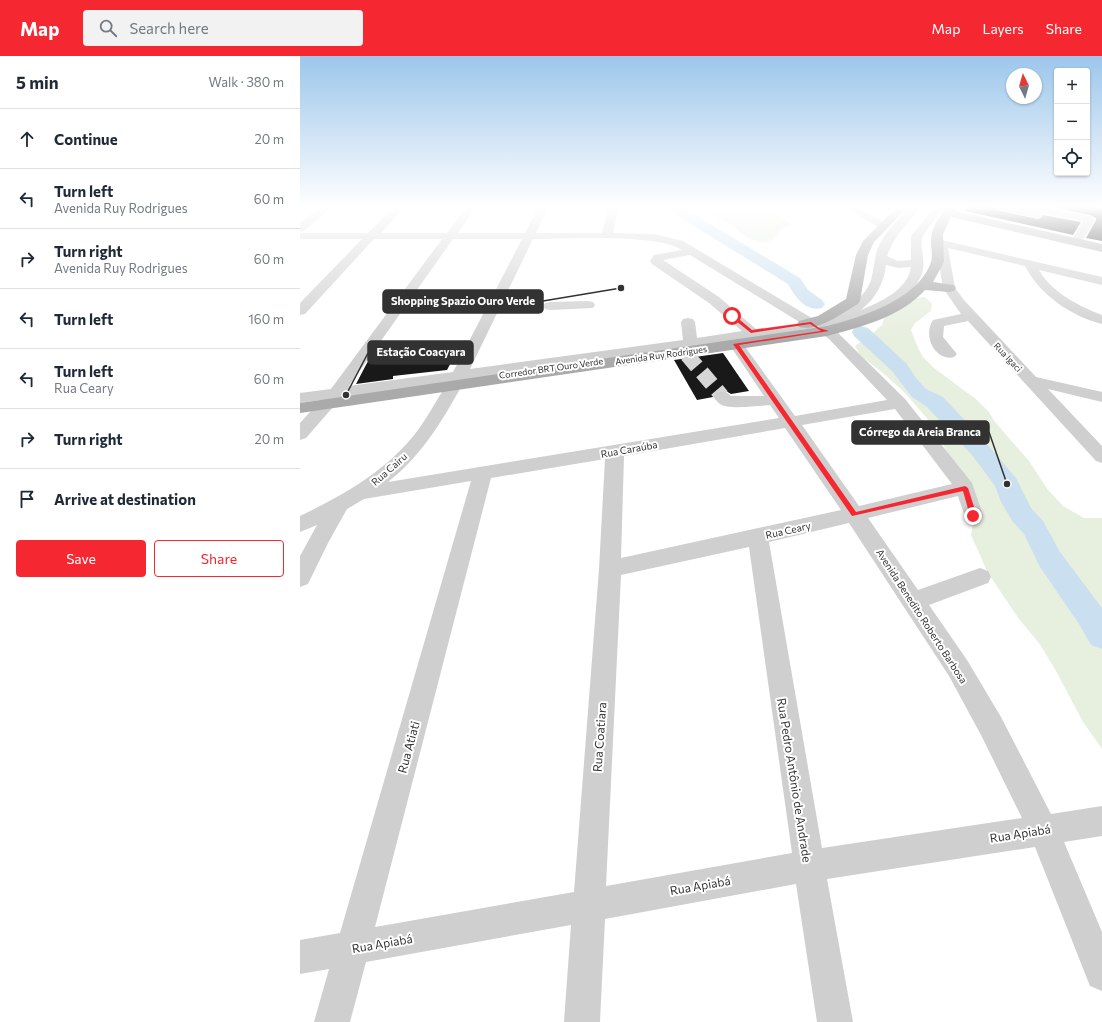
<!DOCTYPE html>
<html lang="en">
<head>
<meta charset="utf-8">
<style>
	:root { --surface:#fff; --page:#f2f2f3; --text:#1f2937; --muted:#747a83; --line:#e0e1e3; --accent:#f52730 }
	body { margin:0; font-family:Commissioner,sans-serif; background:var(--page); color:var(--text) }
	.controls { position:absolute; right:12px; top:12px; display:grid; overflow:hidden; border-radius:4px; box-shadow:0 1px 3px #0004 }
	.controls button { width:36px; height:36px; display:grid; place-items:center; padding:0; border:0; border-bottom:1px solid var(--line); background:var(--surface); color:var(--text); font:20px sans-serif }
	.compass { position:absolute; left:706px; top:12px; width:36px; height:36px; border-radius:50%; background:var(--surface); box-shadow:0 1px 3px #0004; rotate:355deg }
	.stop { position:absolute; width:12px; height:12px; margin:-9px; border:3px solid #f52730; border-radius:50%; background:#fff }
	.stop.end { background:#f52730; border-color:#fff; box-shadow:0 1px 4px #0008 }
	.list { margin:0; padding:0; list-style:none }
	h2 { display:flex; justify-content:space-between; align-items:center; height:52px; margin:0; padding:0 16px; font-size:17px }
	h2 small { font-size:13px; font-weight:400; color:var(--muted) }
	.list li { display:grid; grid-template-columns:26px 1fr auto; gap:12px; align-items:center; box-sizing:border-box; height:60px; padding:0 16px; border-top:1px solid var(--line) }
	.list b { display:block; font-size:15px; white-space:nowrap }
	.list p { margin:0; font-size:13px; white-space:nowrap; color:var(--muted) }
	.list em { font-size:13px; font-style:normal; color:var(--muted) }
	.actions { display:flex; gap:8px; padding:12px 16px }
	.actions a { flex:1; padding:9px 0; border:1px solid var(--accent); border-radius:4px; text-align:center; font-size:14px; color:var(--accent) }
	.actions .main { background:var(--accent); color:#fff }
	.icon { flex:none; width:22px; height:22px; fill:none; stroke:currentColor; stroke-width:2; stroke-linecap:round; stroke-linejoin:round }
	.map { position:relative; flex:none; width:802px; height:966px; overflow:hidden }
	header { display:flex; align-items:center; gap:24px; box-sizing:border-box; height:56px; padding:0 20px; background:var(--accent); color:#fff }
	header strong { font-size:19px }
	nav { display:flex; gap:22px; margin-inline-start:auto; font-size:14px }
	.search { width:280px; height:36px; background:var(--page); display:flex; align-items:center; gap:10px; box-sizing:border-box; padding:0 14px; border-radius:4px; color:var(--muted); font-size:15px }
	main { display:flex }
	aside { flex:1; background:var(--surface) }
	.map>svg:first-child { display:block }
	.green { fill:#e7efdf }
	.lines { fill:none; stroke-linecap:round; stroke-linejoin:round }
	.river { fill:#cae0f0; fill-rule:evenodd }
	.building { fill:#191919 }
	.minor-tunnel { stroke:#d6d6d6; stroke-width:15; stroke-dasharray:15 8; stroke-linecap:butt }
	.minor { fill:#cfcfcf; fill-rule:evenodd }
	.major { fill:#aaa; fill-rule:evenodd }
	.route { fill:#f52730 }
	.labels { text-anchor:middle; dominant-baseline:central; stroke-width:4; stroke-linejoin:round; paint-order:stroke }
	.far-street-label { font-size:9px; fill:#323232; stroke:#fff }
	.street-label { font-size:10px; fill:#323232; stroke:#fff }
	.near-street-label { font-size:12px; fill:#323232; stroke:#fff }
	.leader { fill:none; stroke:#323232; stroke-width:1.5 }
	.callout-dot { fill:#323232; stroke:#fff; stroke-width:1.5 }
	.callout { fill:#323232; stroke:#323232; stroke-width:1.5 }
	.callout-label { font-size:11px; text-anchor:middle; font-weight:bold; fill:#fff }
</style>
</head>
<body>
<header>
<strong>Map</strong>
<div class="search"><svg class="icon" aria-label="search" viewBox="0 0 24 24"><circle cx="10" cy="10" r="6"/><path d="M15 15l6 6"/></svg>Search here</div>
<nav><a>Map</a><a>Layers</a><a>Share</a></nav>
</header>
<main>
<aside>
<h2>5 min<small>Walk · 380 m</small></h2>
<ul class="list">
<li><svg class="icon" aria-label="ahead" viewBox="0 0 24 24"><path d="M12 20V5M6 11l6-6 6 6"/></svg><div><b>Continue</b></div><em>20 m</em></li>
<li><svg class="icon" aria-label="left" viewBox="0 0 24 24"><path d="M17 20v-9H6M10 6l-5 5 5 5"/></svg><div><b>Turn left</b><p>Avenida Ruy Rodrigues</p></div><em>60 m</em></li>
<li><svg class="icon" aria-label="right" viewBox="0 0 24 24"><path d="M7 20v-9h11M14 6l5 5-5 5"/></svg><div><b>Turn right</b><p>Avenida Ruy Rodrigues</p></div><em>60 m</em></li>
<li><svg class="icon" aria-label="left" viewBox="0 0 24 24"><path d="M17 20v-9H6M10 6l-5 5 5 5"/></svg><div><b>Turn left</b></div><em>160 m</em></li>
<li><svg class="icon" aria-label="left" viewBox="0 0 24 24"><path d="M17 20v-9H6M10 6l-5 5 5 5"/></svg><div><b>Turn left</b><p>Rua Ceary</p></div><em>60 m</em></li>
<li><svg class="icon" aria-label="right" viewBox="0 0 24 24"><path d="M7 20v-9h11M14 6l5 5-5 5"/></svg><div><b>Turn right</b></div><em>20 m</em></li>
<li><svg class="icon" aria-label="arrive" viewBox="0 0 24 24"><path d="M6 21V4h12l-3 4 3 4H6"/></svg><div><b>Arrive at destination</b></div></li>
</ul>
<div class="actions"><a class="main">Save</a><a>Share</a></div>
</aside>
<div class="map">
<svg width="802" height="966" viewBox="0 0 802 966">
	<rect width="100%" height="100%" fill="#fff"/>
	<!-- green -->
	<path class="green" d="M401,150h52l1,5 25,4 11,8v3l-9,3c-9,20 -28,14 -41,3 -3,-2 -4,-5 -7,-6 -12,-7 -23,-11 -32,-20z
		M625,241l7,7 -1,7 -16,12 -4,7 7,18 5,9 11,11 43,32 11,11 7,11 34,39 19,29 15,16 21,12h18v231l-19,-27 -28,-53 -16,-26 -20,-24 -31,-46 -17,-38 3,-15 -8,-33 -31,-57 -9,-13 -21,-24 -22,-20 -23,-18 -5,-9 18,-13 9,-8 3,-9 27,-17z"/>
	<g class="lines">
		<!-- river -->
		<path class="river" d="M365,150h15l120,72 8,12 14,10 3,4 -3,4c-16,4 -27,-11 -34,-24l-122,-75z
			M561,270l7,2 38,35 10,15 10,11 17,8 45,48 28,33 15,30 12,13 17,31 42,56v41l-11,-4 -12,-21 -39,-57 -16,-33 -11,-12 -12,-20 -6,-16 -23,-31 -45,-48 -15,-10 -20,-26 -38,-35 -2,-4 2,-4z"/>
	</g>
	<!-- building -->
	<path class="building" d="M665,150h31l1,4 40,9 4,-1 2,-3 38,7 -8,13 -108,-24z
		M745,150h57v35l-16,-3 10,-18v-2l-6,-3z
		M160,289l-13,25 -54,6v3l-37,5 11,-21 12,-17z
		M423,297l26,38 -18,3 -5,-3 -6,-1 -5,2 -2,5 -16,3 -23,-40z"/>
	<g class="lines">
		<!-- minor-tunnel -->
		<path class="minor-tunnel" d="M387,299l35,41"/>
		<!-- minor -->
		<path class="minor" d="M22,150h11l-29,25 -4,1v-9z
			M94,150h11l-24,27h66l20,-27h10l-19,27h67l14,-27h10l-13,27h66l5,-18v-9h10v9l-4,18 41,1 29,7 132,79c22,-6 48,-17 56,-40 3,-10 3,-20 6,-30 7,-17 21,-31 34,-44h10c-12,17 -27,29 -34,50l11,5 13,-1v-24l25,-30h8v3c-5,7 -21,23 -22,30 -2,11 4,23 0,34 -9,30 -61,49 -88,56l71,70 67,84 11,32 -3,5 -7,2 -7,-2 -8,-24 -90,22 50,72 62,-22 8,3 3,6 -3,6 -59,22 38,55 34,57 50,97 51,-8v30l-38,6 38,90v59l-12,-5 -55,-139 -208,32 26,143h-36l-21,-138 -191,35 -5,103h-36l7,-97 -205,37 -16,60h-36l15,-53 -29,5v-34l40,-7 131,-452 -107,18 -17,10 -19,34 -20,41 -8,3v-31l17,-31 -17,7v-16c44,-21 88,-46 118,-86 11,-15 19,-31 29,-46l6,-2 6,2 2,3c-20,36 -40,69 -73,95l391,-64 -9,-13c-10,1 -43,5 -50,-1 -3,-2 -5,-6 -6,-8l2,-3c7,-2 10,-2 15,3h33l-35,-52 1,-2 -400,57h3l2,4 -2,4 -27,31 -6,2v-17l21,-23 -21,3v-10l31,-4 111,-150h-68l-69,75 -5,1v-12l62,-64h-62v-6h68zM153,183h69l-69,133 -104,14zM233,183c34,0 122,-6 149,11l-28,5 -4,6 2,3 57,39 33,28 -45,7 -2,-16 -2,-3 -5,-1 -5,1 -2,3 2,18 -213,29zM390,199l111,68 -45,6 -37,-32 -56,-37zM586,209l12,3 13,-1c-3,23 -31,35 -50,43 15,-12 23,-27 25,-45zM514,272l15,11 58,61 -92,16 -54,-75 -2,-1zM595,353l57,75 -93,22 -57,-81zM485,372l56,82 -220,48 3,-102zM305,403l-6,110 -25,323 -199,35 116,-449zM549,467l100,153 32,59 41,83 -200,30 -53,-306zM449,491l43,306 -186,33 15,-311z
			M542,150h12l34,18 1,2 -5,3 -4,-1z
			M697,150h12l11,2 -1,-2h20l51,10 5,3 -12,21h-8l-2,-2 10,-17 -51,-10 9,2 1,2 -1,2 -4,1 -40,-9z
			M637,183l165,38v8l-63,-15c13,23 40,36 63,45v9c-31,-8 -62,-29 -77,-58l-77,-18 7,40 9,12 72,77 66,15v10l-54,-13 54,57v17l-6,-2 -128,-140 -24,5 -1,11 14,17 -3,3c-18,5 -32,-21 -21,-37l28,-6 -18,-26 -7,-43 -5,-3 2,-2z
			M288,245l5,1 2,3 -2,3 -43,2 -5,-1 -2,-3 2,-3 5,-1z"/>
		<!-- major -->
		<path class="major" d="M598,150h11l-35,36 -6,13 -8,46 -2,3c-16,9 -40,28 -59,23l-2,-3 2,-3 19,-5 28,-17 10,-44 7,-14z
			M648,150h11l-4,5 147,33v8l-151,-35 -8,17 1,28 -11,20 21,3 2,3 -2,3 -5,1 -24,-2c-24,27 -64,37 -98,46l-527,77v-10l527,-77c33,-8 92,-27 104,-64 2,-7 0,-14 0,-21 0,-14 9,-26 17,-35z"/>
	</g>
	<!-- sky -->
	<linearGradient id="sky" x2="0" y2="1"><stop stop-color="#9cc6eb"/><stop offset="0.53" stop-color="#fff"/><stop offset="1" stop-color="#fff" stop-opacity="0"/></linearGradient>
	<rect width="802" height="285" fill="url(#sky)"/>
	<!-- route -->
	<path class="route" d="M431,259h3l18,15 59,-8 8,6 10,3 -90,14 117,167 109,-26 3,2 9,28 -1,1h-5l-1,-1 -7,-25 -111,25 -119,-172 88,-13 -11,-7 -59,9 -20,-16z"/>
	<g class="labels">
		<!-- far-street labels -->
		<g class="far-street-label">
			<text transform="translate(361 299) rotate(-8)">Avenida Ruy Rodrigues</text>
			<text transform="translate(708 301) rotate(47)">Rua Igaci</text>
			<text transform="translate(251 312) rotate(-8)">Corredor BRT Ouro Verde</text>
		</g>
		<!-- street labels -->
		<g class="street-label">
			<text transform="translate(329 393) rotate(-10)">Rua Caraúba</text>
			<text transform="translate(89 413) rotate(-41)">Rua Cairu</text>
			<text transform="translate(488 474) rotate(-13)">Rua Ceary</text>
			<text transform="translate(622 560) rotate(57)">Avenida Benedito Roberto Barbosa</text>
		</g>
		<!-- near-street labels -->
		<g class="near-street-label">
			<text transform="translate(299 681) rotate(-86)">Rua Coatiara</text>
			<text transform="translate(108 691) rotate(-75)">Rua Atiati</text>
			<text transform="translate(495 724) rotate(81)">Rua Pedro Antônio de Andrade</text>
			<text transform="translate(720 777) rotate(-9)">Rua Apiabá</text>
			<text transform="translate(400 829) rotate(-10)">Rua Apiabá</text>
			<text transform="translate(82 887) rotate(-10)">Rua Apiabá</text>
		</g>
	</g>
	<!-- callouts -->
	<path class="leader" d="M321 232L243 245M46 339L68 297M707 428L689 376"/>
	<g class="callout-dot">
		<circle cx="321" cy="232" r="4"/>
		<circle cx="46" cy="339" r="4"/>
		<circle cx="707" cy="428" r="4"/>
	</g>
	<g class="callout">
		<rect x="83" y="234" width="160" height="23" rx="4"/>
		<rect x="68" y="285" width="105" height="23" rx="4"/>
		<rect x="552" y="365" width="137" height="23" rx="4"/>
	</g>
	<g class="callout-label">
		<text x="163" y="249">Shopping Spazio Ouro Verde</text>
		<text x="121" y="300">Estação Coacyara</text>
		<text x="620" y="380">Córrego da Areia Branca</text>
	</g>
</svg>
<div class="controls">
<button>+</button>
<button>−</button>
<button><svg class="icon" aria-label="locate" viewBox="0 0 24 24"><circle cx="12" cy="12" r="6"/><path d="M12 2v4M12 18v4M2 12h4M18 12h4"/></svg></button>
</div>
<svg class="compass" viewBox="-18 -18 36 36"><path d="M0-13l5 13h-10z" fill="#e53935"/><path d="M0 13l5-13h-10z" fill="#747a83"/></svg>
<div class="stop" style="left:432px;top:260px"></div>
<div class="stop end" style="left:673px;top:460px"></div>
</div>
</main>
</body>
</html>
